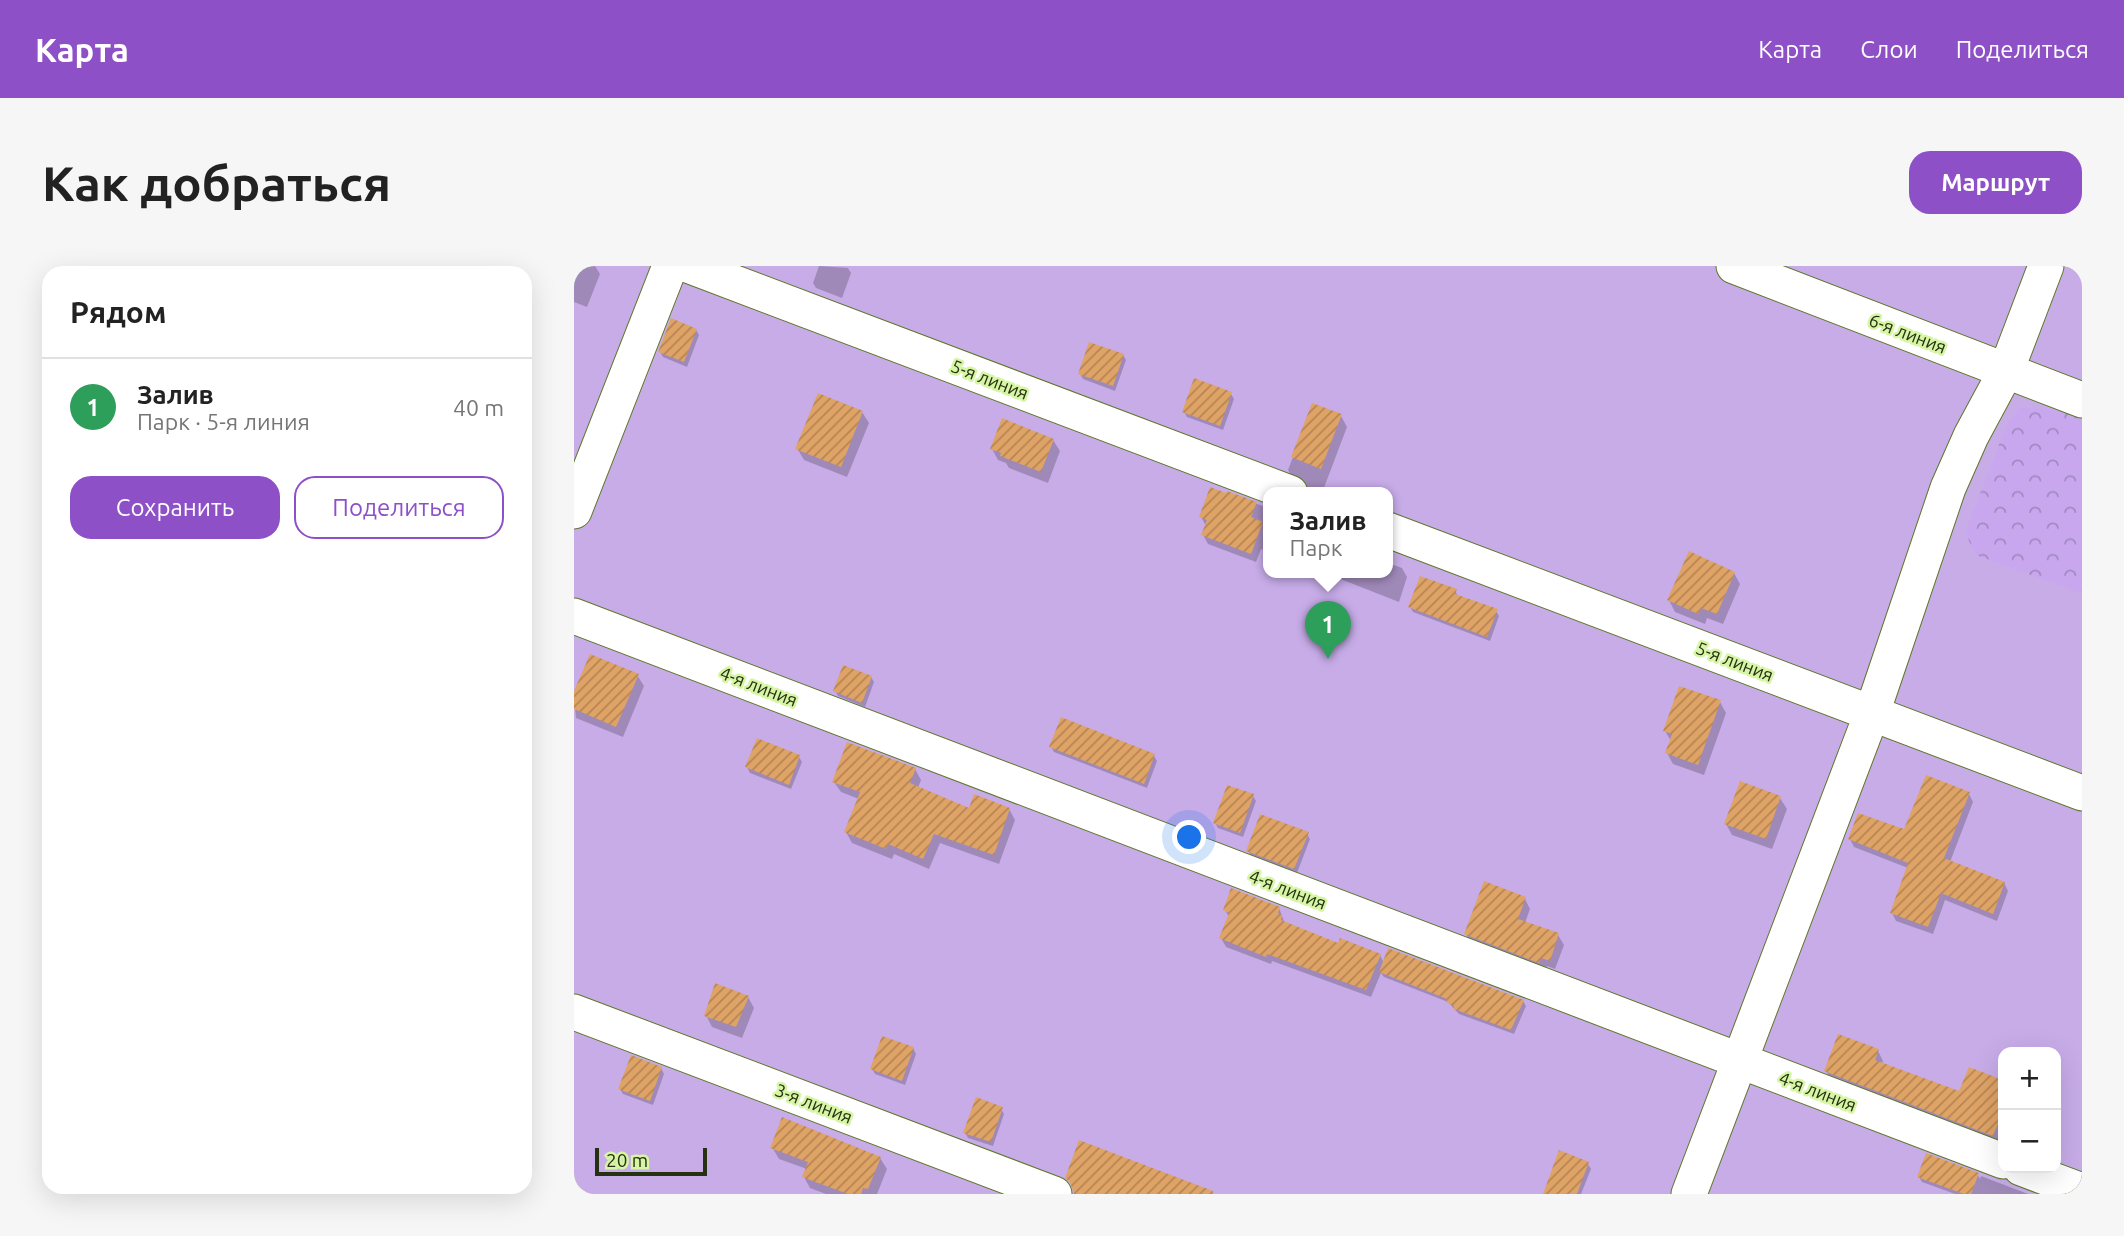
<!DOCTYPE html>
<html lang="ru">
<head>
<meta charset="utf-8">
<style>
	:root { --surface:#fff; --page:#f6f6f6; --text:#222; --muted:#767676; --line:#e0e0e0; --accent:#8e50c7 }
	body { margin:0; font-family:Ubuntu,sans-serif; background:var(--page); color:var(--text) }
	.controls { position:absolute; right:21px; bottom:21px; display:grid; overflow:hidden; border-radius:14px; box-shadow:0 7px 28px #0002 }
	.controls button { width:63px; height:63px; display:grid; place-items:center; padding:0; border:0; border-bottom:2px solid var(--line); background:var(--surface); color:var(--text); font:35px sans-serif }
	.scale { position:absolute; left:21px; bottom:18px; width:112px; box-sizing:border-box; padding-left:7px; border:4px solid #263111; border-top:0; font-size:19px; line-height:24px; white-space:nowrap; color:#263111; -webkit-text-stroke:5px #d6f5a5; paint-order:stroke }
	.you { position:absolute; left:616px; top:572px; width:24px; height:24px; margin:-18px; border:5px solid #fff; border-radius:50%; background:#1a73e8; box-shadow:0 0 0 10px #1a73e833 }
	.badge { display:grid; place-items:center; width:46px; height:46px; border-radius:50%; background:var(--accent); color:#fff; font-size:23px; font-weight:700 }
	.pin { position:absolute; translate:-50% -58px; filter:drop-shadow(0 2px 4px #0008) }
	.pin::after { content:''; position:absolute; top:37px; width:24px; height:21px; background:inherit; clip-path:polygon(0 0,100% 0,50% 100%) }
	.popup { position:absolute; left:689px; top:221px; width:130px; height:91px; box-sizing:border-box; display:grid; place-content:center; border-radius:14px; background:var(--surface); filter:drop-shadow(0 2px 5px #0005); font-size:23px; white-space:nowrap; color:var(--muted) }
	.popup b { font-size:26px; color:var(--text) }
	.popup::after { content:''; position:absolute; left:50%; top:100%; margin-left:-14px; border:14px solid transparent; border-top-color:var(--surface) }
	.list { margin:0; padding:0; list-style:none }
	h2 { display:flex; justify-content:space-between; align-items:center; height:91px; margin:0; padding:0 28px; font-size:30px }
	h2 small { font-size:23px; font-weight:400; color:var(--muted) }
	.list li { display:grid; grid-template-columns:46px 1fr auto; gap:21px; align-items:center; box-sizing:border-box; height:98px; padding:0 28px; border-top:2px solid var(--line) }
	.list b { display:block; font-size:26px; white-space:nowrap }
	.list p { margin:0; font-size:23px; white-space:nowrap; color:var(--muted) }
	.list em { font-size:23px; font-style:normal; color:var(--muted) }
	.actions { display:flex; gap:14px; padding:21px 28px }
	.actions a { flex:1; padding:16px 0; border:2px solid var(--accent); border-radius:21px; text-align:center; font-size:24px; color:var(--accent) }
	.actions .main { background:var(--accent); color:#fff }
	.map { position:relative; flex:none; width:1508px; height:928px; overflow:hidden; border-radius:21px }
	header { display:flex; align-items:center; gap:42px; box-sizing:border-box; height:98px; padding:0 35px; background:var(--accent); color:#fff }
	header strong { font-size:33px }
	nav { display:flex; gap:38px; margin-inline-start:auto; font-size:24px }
	.intro { display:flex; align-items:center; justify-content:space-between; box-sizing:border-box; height:168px; padding:0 42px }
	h1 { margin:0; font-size:49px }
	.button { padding:18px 32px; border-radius:21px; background:var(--accent); color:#fff; font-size:24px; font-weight:700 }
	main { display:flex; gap:42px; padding:0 42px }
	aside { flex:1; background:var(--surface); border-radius:21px; box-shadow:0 7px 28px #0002 }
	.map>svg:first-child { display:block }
	.green { fill:#c7ace8; fill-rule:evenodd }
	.forest { fill:url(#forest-crowns) }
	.shadow { fill:#0003 }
	.building { fill:url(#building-hatch) }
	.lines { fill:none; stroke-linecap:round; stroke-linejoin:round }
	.street-casing { stroke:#5e772a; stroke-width:37 }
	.street { stroke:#fff; stroke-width:35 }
	.labels { text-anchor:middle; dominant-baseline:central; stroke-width:5; stroke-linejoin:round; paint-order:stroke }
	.street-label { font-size:18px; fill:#263111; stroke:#d6f5a5 }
</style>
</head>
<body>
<header>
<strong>Карта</strong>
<nav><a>Карта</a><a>Слои</a><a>Поделиться</a></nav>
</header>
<div class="intro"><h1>Как добраться</h1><a class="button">Маршрут</a></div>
<main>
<aside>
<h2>Рядом<small></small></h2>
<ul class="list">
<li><span class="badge" style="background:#2e9e5b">1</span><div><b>Залив</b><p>Парк · 5-я линия</p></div><em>40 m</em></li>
</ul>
<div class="actions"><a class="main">Сохранить</a><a>Поделиться</a></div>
</aside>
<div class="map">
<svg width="1508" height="928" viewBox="0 0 1508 928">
	<defs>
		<pattern id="forest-crowns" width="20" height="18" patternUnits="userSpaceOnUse" patternTransform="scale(1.75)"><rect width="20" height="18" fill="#c8a7ef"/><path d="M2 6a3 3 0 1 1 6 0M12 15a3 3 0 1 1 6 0" fill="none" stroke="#a289c0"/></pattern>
		<pattern id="building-hatch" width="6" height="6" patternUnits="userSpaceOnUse" patternTransform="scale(1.75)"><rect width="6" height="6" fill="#dfa366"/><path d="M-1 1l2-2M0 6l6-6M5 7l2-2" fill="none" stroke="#b58553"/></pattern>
	</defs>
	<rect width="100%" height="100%" fill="#d6f5a5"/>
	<!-- green -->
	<path class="green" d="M0,0h1508v928h-1508zM694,227h120v80h-120zM1429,786h53v116h-53z"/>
	<!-- forest -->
	<path class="forest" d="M1446,141l42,4 20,8v175l-106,-39 -11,-22 41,-107z"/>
	<!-- shadow -->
	<path class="shadow" d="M0,0h21l5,8 -13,33 -13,-5z
		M245,0l29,2 3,5 -9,25 -26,-10 -3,-5z
		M122,64l3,5 -12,32 -24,-10 -3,-5z
		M549,89l3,5 -11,31 -32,-12 -3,-5z
		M657,128l3,5 -11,31 -36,-13 -3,-5z
		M739,139l28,11 6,11 -25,66h-11v-3l-17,-9 -6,-11z
		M288,146l7,11 -22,54 -43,-17 -7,-12z
		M479,174l7,11 -12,32 -39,-15 -3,-5 -8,-3 -6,-11z
		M654,227l40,15v44l-7,-3 -5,13 -48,-18 -5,-9 3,-9 -5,-9z
		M814,297l14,5 5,9 -8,25 -74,-29h63z
		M1160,307l6,11 -17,40 -16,-6 -2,6 -30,-12 -6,-12z
		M881,325l3,5 38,15 3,5 -9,25 -77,-29 -3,-5z
		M63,409l7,11 -21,51 -47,-19 -2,-22z
		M297,411l3,5 -9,25 -27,-11 -3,-5z
		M1146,436l6,11 -22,62 -31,-11 -6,-11 4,-12 -6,-10z
		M477,481l103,9 3,5 -10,27 -93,-36z
		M225,491l3,5 -11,27 -41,-16 -3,-6z
		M341,503l6,11 -3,8 52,22 39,-1 6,11 -16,44 -59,-21 -11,26 -35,-15 -2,5 -40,-16 -6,-11 13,-33 -18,-7 -7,-10z
		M1395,528l4,8 -23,60 54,21 4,8 -11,30 -52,-21 -12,34 -37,-13 -4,-8 16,-45 -54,-21 -4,-8 55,-7z
		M679,530l3,5 -13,36 -25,-9 -3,-5z
		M1206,532l7,11 -15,40 -40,-14 -6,-11z
		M733,568l3,5 -13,34 -46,-17 -3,-5z
		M951,633l5,10 -5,14 33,12 6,10 -9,24 -8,-3 -2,5 -74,-28 -5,-9z
		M705,642l6,16 54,21 41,10 4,8 139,38 3,5 -12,28 -55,-20 -11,-12 -64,-25 -3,-4 -10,24 -99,-36 -1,3 -45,-17 -5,-9 8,-21 -4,-7z
		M174,731l6,11 -12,30 -30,-11 -6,-12z
		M339,782l3,6 -11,31 -30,-11 -3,-5z
		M1304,785l5,10 -1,3 79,29 9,-24 33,13v52l-4,11 -167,-64 -6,-10z
		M87,802l3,6 -11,31 -30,-11 -3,-5z
		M427,843l3,5 -11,32 -25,-8 -3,-6z
		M198,881l108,11 7,11 -10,25h-51l-16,-6 -6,-11 3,-8 -28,-10z
		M1014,898l3,5 -10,25h-37z
		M1404,909l2,4 1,-3 47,18h-73l-33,-12 -3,-5z"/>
	<!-- building -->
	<path class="building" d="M97,52l26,11 -13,33 -26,-10z
		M515,76l35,12 -11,32 -35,-12z
		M620,112l38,14 -12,34 -38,-14z
		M244,127l45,18 -22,56 -46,-18z
		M738,137l30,11 -21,55 -30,-12z
		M428,152l52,21 -13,33 -41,-16 1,-3 -11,-4z
		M636,221l16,6 1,-2 30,11 -6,15 12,5 -12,32 -50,-19 6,-15 -8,-3z
		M1115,285l46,21 -18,42 -16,-6 -3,6 -31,-14z
		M846,310l37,13 -2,5 43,15 -11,28 -79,-30z
		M16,388l49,20 -23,53 -42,-18v-18z
		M269,399l29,11 -10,27 -29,-12z
		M1105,420l42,14 -23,65 -33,-12 7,-19 -9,-3z
		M487,451l94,37 -11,30 -95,-37z
		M183,472l43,17 -11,30 -44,-18z
		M273,476l69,26 -6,15 59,25 5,-14 36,14 -16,47 -60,-21 -11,25 -35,-15 -2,5 -42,-17 16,-40 -28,-10z
		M1352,509l44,17 -26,66 61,24 -12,32 -52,-21 -13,34 -38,-14 18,-50 -60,-24 10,-26 46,16z
		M1166,515l41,15 -15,43 -42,-15z
		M653,519l27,9 -14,39 -27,-10z
		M686,548l49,18 -15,37 -48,-18z
		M910,615l42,16 -8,22 41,14 -9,28 -9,-3 -2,5 -75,-29z
		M657,622l49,19 -2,6 4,2 -1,5 57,23 2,-5 41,16 -15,36 -99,-36 -1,3 -47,-19 10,-25 -6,-3z
		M814,682l136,52 -13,30 -57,-21v-3l-8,-4 1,-3 -68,-27z
		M141,717l34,13 -13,31 -32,-11z
		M1264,768l41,15 -4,11 84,31 10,-24 34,13v31l-10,25 -169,-65z
		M308,770l32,11 -12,34 -32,-12z
		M57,789l31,12 -12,34 -32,-12z
		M402,831l27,10 -12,35 -28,-9z
		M208,851l99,40 -13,32 -5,-1 -2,6h-13l-46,-17 6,-15 -38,-14z
		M505,874l134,51v3h-139l-4,-12 -5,-4z
		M985,884l30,12 -12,32h-34z
		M1352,887l53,20 -8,21h-7l-47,-17z"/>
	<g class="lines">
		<defs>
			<path id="street" d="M116,0l600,227
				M1160,0l348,134
				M0,245l96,-245
				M814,264l694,263
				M0,350l1429,545
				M0,746l480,182
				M1447,902l61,23
				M1115,928l183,-481 76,-225 23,-52 35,-65 40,-105"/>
		</defs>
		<!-- street casing -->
		<use href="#street" class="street-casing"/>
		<!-- street -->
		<use href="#street" class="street"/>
	</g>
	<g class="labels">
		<!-- street labels -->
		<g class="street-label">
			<text transform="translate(1334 67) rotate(21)">6-я линия</text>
			<text transform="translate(416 113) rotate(21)">5-я линия</text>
			<text transform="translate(1161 395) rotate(21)">5-я линия</text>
			<text transform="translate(185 420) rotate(21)">4-я линия</text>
			<text transform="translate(714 623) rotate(21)">4-я линия</text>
			<text transform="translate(1244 825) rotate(21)">4-я линия</text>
			<text transform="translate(240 837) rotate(21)">3-я линия</text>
		</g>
	</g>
</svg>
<div class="controls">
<button>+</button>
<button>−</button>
</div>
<div class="scale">20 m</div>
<div class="you"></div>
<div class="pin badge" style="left:754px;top:393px;background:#2e9e5b">1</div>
<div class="popup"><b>Залив</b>Парк</div>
</div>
</main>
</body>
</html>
